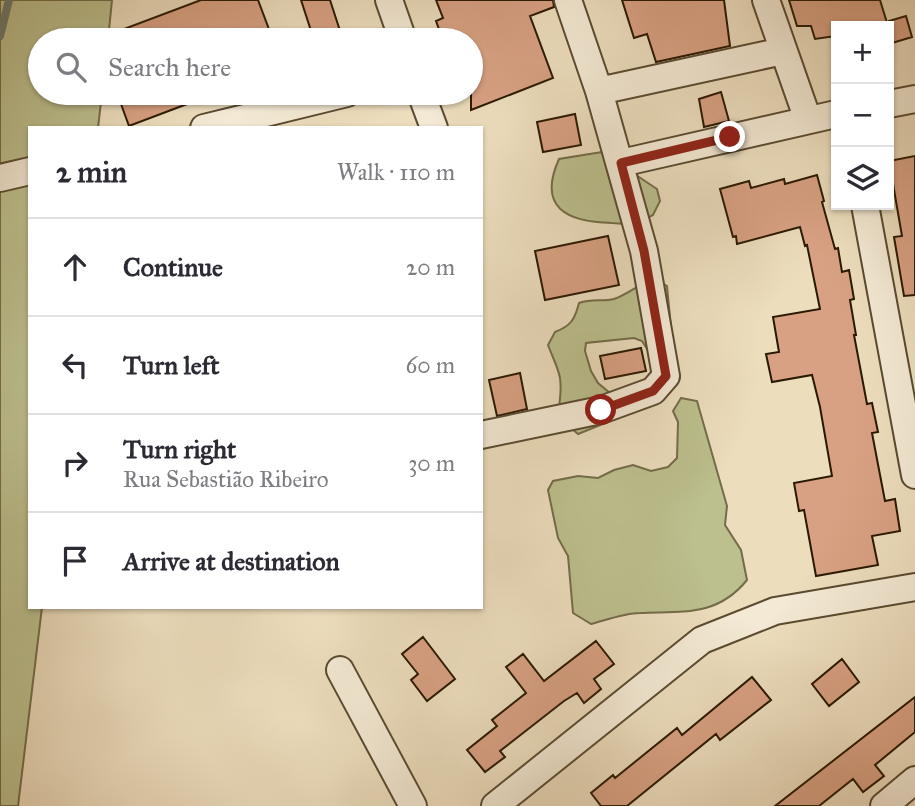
<!DOCTYPE html>
<html lang="en">
<head>
<meta charset="utf-8">
<style>
	:root { --surface:#fff; --page:#f2f2f3; --text:#2b2b33; --muted:#7c7c81; --line:#e1e1e2 }
	body { margin:0; font-family:"IM FELL Great Primer",serif; background:var(--page); color:var(--text) }
	.controls { position:absolute; right:21px; top:21px; display:grid; overflow:hidden; border-radius:0px; box-shadow:0 2px 5px #0004 }
	.controls button { width:63px; height:63px; display:grid; place-items:center; padding:0; border:0; border-bottom:2px solid var(--line); background:var(--surface); color:var(--text); font:35px sans-serif }
	.stop { position:absolute; width:21px; height:21px; margin:-16px; border:5px solid #8f2418; border-radius:50%; background:#fff }
	.stop.end { background:#8f2418; border-color:#fff; box-shadow:0 2px 7px #0008 }
	.list { margin:0; padding:0; list-style:none }
	h2 { display:flex; justify-content:space-between; align-items:center; height:91px; margin:0; padding:0 28px; font-size:30px }
	h2 small { font-size:23px; font-weight:400; color:var(--muted) }
	.list li { display:grid; grid-template-columns:46px 1fr auto; gap:21px; align-items:center; box-sizing:border-box; height:98px; padding:0 28px; border-top:2px solid var(--line) }
	.list b { display:block; font-size:26px; white-space:nowrap }
	.list p { margin:0; font-size:23px; white-space:nowrap; color:var(--muted) }
	.list em { font-size:23px; font-style:normal; color:var(--muted) }
	.icon { flex:none; width:38px; height:38px; fill:none; stroke:currentColor; stroke-width:2; stroke-linecap:round; stroke-linejoin:round }
	.map { position:relative; flex:none; width:915px; height:806px; overflow:hidden }
	.search { position:absolute; background:var(--surface); box-shadow:0 2px 5px #0004; left:28px; top:28px; width:455px; height:77px; display:flex; align-items:center; gap:18px; box-sizing:border-box; padding:0 24px; border-radius:38px; color:var(--muted); font-size:26px }
	.panel { position:absolute; background:var(--surface); box-shadow:0 2px 5px #0004; left:28px; top:126px; width:455px; height:483px; border-radius:0px }
	.map>svg:first-child { display:block }
	.green { fill:#bcbf8e; stroke:#736c48; stroke-width:2 }
	.lines { fill:none; stroke-linecap:round; stroke-linejoin:round }
	.stream { stroke:#6d7a6d; stroke-width:8 }
	.building { fill:#d8a183; stroke:#2a1901; stroke-width:2 }
	.minor-casing { stroke:#5a4a30; stroke-width:30 }
	.minor { stroke:#f3e9d4; stroke-width:26 }
	.route { stroke:#8f2418; stroke-width:9 }
</style>
</head>
<body>
<div class="map">
<svg width="915" height="806" viewBox="0 0 915 806">
	<rect width="100%" height="100%" fill="#ecddbd"/>
	<filter id="stains"><feTurbulence type="fractalNoise" baseFrequency=".00286" numOctaves="4"/><feColorMatrix values="0 0 0 0 .2 0 0 0 0 .09 0 0 0 0 .02 0 0 0 .5 -.17"/></filter>
	<radialGradient id="worn" r=".72"><stop offset=".6" stop-color="#630" stop-opacity="0"/><stop offset="1" stop-color="#630" stop-opacity=".3"/></radialGradient>
	<!-- green -->
	<path class="green" d="M0,0h112l-4,40h-68v53h62l-4,35h-68v479h12l-24,199h-18z
		M602,152l14,3 20,20 21,14 3,12 -7,14c-6,3 -13,7 -20,8 -6,2 -15,0 -21,0 -45,-1 -75,-15 -53,-64z
		M656,279l11,7 5,52 -21,17 -9,-14 -8,-3 -48,5 -1,8 6,20 7,12 12,10 4,23 -6,6 -30,12c-30,-24 -14,-26 -18,-56 -2,-11 -8,-22 -12,-33l7,-13c16,-6 20,-13 24,-29 14,-5 23,-1 35,-4 15,-5 25,-16 42,-20z
		M681,398l16,3 30,105 -2,19 16,25 6,30c-30,37 -64,31 -107,33 -15,0 -34,7 -49,11l-18,-11 -5,-57 -10,-18 -10,-48 5,-9 25,-5 20,2 16,-8 19,-5 18,6 17,-4 9,-9 1,-36 -5,-11z"/>
	<g class="lines">
		<!-- stream -->
		<path class="stream" d="M0,36l9,-36"/>
	</g>
	<!-- building -->
	<path class="building" d="M201,0h57l15,40h-172l-1,-2z
		M301,0h29l13,40h-29z
		M436,0h117l1,7 -24,9 23,62 -82,32v-70h-28l-7,-19 7,-3z
		M622,0h102l6,46 -74,16 -9,-28 -13,4z
		M789,0h91l8,26h-52v10l-21,3 -4,-13h-14z
		M906,16l6,21 -23,7v-23z
		M721,92l8,29 -25,6 -5,-28z
		M117,93h94v2l-82,31z
		M575,114l6,31 -38,7 -6,-30z
		M915,156v139l-11,1 -10,-59 8,-1 -13,-75z
		M817,175l7,26 -2,1 13,47 3,-1 4,24 7,-2 5,29 -4,1 6,35h-2l13,69 5,-1 6,29 -6,1 13,68 10,-2 5,32 -28,5 6,29 -62,11 -12,-66 -5,1 -5,-28 38,-7 -12,-69 -8,-32 -40,7 -6,-28 13,-2 -6,-35 47,-8 -13,-64 -2,1 -5,-19 -63,17 -1,-8 -3,1 -13,-48 29,-8 2,7 33,-9 1,5z
		M608,236l11,49 -74,15 -10,-49z
		M641,348l5,23 -41,8 -5,-23z
		M520,373l7,36 -30,7 -8,-36z
		M423,637l32,42 -28,22 -16,-21 7,-6 -16,-20z
		M596,641l18,23 -20,15 7,10 -17,14 -7,-10 -13,8 -64,50 5,6 -20,15 -18,-22 30,-24 -5,-6 34,-27 -20,-26 17,-13 21,27z
		M842,659l17,23 -30,24 -17,-22z
		M752,677l19,23 -51,40 -4,-6 -89,72h-26l-10,-13 22,-18 2,3 62,-50 5,7z
		M915,697v35l-40,33 9,11 -21,16 -10,-13 -34,27h-44z"/>
	<g class="lines">
		<defs>
			<path id="minor" d="M389,0l14,40
				M766,0l42,120
				M599,91l184,-40
				M421,93l13,35
				M889,104l26,-5
				M204,128l143,-35
				M621,163l215,-49
				M0,178l30,-7
				M865,205l50,270
				M481,435l120,-25 52,-19 13,-15 -22,-125 -45,-160 -31,-91
				M340,670l73,136
				M495,806l207,-166 73,-29 140,-24
				M884,806l31,-26"/>
		</defs>
		<!-- minor casing -->
		<use href="#minor" class="minor-casing"/>
		<!-- minor -->
		<use href="#minor" class="minor"/>
	</g>
	<g class="lines">
		<!-- route -->
		<path class="route" d="M601,410l52,-19 13,-15 -22,-125 -23,-88 109,-26"/>
	</g>
	<rect width="100%" height="100%" filter="url(#stains)"/>
	<rect width="100%" height="100%" fill="url(#worn)"/>
</svg>
<div class="controls">
<button>+</button>
<button>−</button>
<button><svg class="icon" aria-label="layers" viewBox="0 0 24 24"><path d="M12 4l9 5-9 5-9-5zM3 14l9 5 9-5"/></svg></button>
</div>
<div class="stop" style="left:601px;top:410px"></div>
<div class="stop end" style="left:730px;top:137px"></div>
<div class="search"><svg class="icon" aria-label="search" viewBox="0 0 24 24"><circle cx="10" cy="10" r="6"/><path d="M15 15l6 6"/></svg>Search here</div>
<section class="panel">
<h2>2 min<small>Walk · 110 m</small></h2>
<ul class="list">
<li><svg class="icon" aria-label="ahead" viewBox="0 0 24 24"><path d="M12 20V5M6 11l6-6 6 6"/></svg><div><b>Continue</b></div><em>20 m</em></li>
<li><svg class="icon" aria-label="left" viewBox="0 0 24 24"><path d="M17 20v-9H6M10 6l-5 5 5 5"/></svg><div><b>Turn left</b></div><em>60 m</em></li>
<li><svg class="icon" aria-label="right" viewBox="0 0 24 24"><path d="M7 20v-9h11M14 6l5 5-5 5"/></svg><div><b>Turn right</b><p>Rua Sebastião Ribeiro</p></div><em>30 m</em></li>
<li><svg class="icon" aria-label="arrive" viewBox="0 0 24 24"><path d="M6 21V4h12l-3 4 3 4H6"/></svg><div><b>Arrive at destination</b></div></li>
</ul>
</section>
</div>
</body>
</html>
